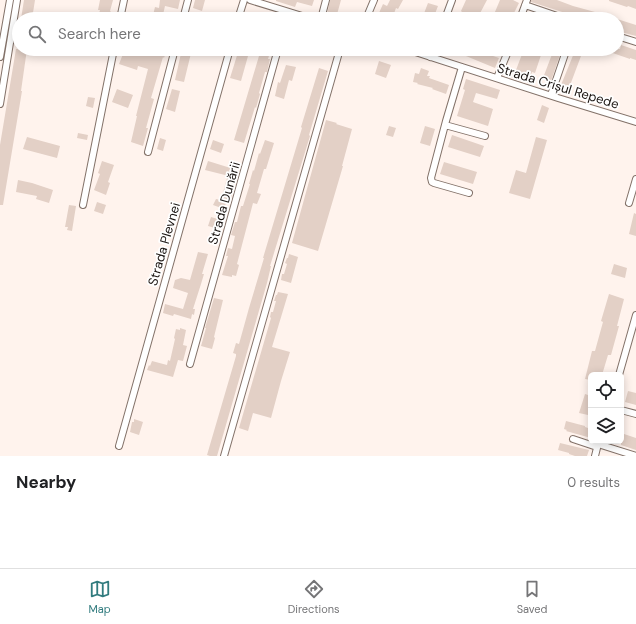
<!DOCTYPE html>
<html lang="en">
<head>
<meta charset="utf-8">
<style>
	:root { --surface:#fff; --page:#f2f2f2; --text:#202124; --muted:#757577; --line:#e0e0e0; --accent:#317b7e }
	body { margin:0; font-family:"DM Sans",sans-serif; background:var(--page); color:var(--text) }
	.controls { position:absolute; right:12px; bottom:12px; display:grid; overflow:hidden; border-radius:6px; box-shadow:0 2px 10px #0003 }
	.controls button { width:36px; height:36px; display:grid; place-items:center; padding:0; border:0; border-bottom:1px solid var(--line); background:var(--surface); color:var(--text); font:20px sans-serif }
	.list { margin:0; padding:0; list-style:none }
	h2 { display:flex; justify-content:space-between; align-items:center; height:52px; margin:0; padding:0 16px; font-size:17px }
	h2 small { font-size:13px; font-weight:400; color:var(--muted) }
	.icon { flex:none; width:22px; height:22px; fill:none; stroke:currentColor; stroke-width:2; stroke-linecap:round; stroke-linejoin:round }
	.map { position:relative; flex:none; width:636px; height:456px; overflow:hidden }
	.search { position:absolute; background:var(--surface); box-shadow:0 2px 10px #0003; left:12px; right:12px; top:12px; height:44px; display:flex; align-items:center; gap:10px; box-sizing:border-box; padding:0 14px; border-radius:22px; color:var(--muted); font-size:15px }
	.sheet { height:112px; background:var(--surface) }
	nav { display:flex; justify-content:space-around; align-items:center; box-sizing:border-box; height:56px; border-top:1px solid var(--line); background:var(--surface); font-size:11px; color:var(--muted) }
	nav a { display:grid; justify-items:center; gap:2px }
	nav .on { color:var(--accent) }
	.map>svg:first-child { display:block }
	.building { fill:#e3d0c6 }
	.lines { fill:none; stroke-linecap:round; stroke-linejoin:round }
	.minor-casing { stroke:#837269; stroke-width:8 }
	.minor { stroke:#fff; stroke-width:6 }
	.labels { text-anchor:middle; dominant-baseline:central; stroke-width:3.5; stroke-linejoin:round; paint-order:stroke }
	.street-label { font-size:13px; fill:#1a1411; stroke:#fff }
</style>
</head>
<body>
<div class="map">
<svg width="636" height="456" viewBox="0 0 636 456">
	<rect width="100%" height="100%" fill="#fff3ed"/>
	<!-- building -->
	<path class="building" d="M24,0h11l-3,19h-11z
		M100,0h13l-3,11 1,1 -2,7h-10v-2h-1l2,-7h-2z
		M160,0h20l-2,9 -13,-3 -3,13h-10l3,-12 4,1z
		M195,0h10l-3,11 -9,-3z
		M276,0h38l-2,6 -15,-4 -2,5 -19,-6z
		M330,0h11l-5,18 -9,-3z
		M390,0h13l-5,9 -2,-1 -4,11 -13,-6 4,-9 4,2z
		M466,0h21l-10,19h-19l4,-7 -1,-1z
		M500,0h13l6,3 -8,16h-19z
		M531,0h26l16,6 22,6 19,6v1h-30l-53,-17z
		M609,0h27v9l-8,-3 -1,1 -18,-6z
		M428,3l10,3 -5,13h-3l-7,-3z
		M617,19l19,6v11l-19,-5z
		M621,45l15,5v10l-6,-2v1l-26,-9 16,-1z
		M16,49h11l-6,42h1l-19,114h-3v-60z
		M125,49h42l-3,9 -1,-1 -12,41 3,1 -8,29h2l-5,18 -12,-4 6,-26h-1l12,-47 -10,-3 -1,4 -18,-6z
		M182,49h10l-8,33 -9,-2z
		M239,49h10l-2,7h1l-7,25 -11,-3z
		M263,49h8l-3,10h2l-3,13h-2l-6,21 1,1 -4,14 -1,-1 -11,36 -10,-3 25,-84h2z
		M449,49h48l-4,7 6,2 -4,10z
		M524,49h19l-8,24 -3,-1 -4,11 -20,-7 2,-8 6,2z
		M554,49h8l-11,32 -8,-3z
		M574,53l7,3 -12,32 -8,-3z
		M379,61l12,4 -5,13 -11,-4z
		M286,65l10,2 -4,14 -3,-1 -5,19 -9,-3 3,-14 2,1z
		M319,68l9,3 -19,64 1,1 -40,130h1l-4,17 -50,173h-7l-3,-1 29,-99v-2l-3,-1 3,-10 3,1 10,-36 15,-50h-1l39,-130 -1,-1z
		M421,68l8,3 -2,5h3l-1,2 20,7 -3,9 -14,-5 1,-1 -16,-4 1,-1 -5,-1 2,-9 4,1z
		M466,79l34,11 -3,9 -21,-6 -3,9 20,7 -5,17 -31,-10 8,-26 -2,-1z
		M117,89l16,6 -5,13 -16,-6z
		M172,89l8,2 -5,21 -9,-3z
		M88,97l7,1 -2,10 -7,-2z
		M542,105l7,3 -5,15 -7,-3z
		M326,120l11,3 -1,1 16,5 -10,37h1l-25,85 -26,-8z
		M389,126l7,2 -3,9 -7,-2z
		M425,126l10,3 -5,17 -10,-3z
		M78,133l10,2 -1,5 -10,-2z
		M452,135l32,11 -4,11 -32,-10z
		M27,137l33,9 -3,12 -34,-9z
		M536,137l11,3 -17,59 -21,-6 7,-23 10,3z
		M160,138l6,2 -3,11 -6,-2z
		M213,140l11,4 -3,9 -11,-4z
		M265,140l9,3 -8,26h-2l-7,24 4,1 -4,10 -4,-1 -16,61 2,1 -3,11 -4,-1v2l-10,-2 6,-19h-2l2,-8 4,1 3,-13 -4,-1 4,-13h2l4,-16h2l7,-22h-1l4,-14 1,1 5,-18 1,1z
		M102,161l12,4 -6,17 2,1 -4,12 -12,-5 6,-16 -2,-1z
		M208,161l29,9 -6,28 -3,-1 -4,12 -11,-4 3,-6 5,1 6,-22 -2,-1v-2l-20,-5z
		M444,162l33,10 -4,12 -33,-10z
		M18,180l14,3 21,7 -4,13 -13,-4 1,-3 -21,-4z
		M97,202l9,3 -3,9 -9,-3z
		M69,205l7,1 -4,25 -5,-1 1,-3h-3z
		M634,213l2,1v22l-7,-2z
		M211,217l10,3 -2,9 -11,-3z
		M198,252l10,2 -6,20h2l-3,10 -8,25h2l-1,6 -2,-1 -1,5 -17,-5 -1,2 -10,-3 2,-9 18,5 5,-16 -15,-5 2,-8 6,-2 9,2z
		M289,254l9,3 -7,26 -10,-3 1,-6h2l3,-10 -2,-1 2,-5h1z
		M614,264l13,4 -2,10 -14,-4z
		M278,292l10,2 -16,53 18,5 -9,29 -10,37 -18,-5 -5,18 -9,-3 32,-110 -1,-1 1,-5h2l3,-11h-2l2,-6h1z
		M609,294l15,5 -7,27h2l-8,29h-3l-6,20h-11v5l-6,-1 7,-28h3l8,-29 -2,-1z
		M214,298l9,2 -9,37 1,1 -3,11 -11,-3 5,-18h-1z
		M180,328l6,2 -3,15 4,1 -4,15 -5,-1 -5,17 -26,-7 2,-5 1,1 2,-5 15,4 1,-5 2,1 5,-22 -1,-1 2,-9 4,1z
		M628,391l8,2v12l-11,-3z
		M585,394l6,2v8l-3,11 -9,-2z
		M134,419l9,3 -4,13 -9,-3 2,-10h2z
		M566,421l19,5v1l6,2v9l-25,-7 1,-1 -3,-1z
		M621,433l15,5v12l-15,-5z
		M560,443l29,7 -2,6h-12l-6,-2v-1l-11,-3z"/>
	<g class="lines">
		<defs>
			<path id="minor" d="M250,0l62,19
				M525,5l41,14
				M120,19l4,-19
				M183,19l5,-19
				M238,19l6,-19
				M321,19l5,-19
				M366,19l8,-19
				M445,19l7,-19
				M520,19l7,-19
				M617,36l19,6
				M406,49l152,49 78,24
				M0,57l10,-57
				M430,57l4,-8
				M462,67l-16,54 -15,57 1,4 2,1 35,10
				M497,78l12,-29
				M551,95l15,-44
				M0,104l17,-104
				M445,125l40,11
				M148,152l27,-103
				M629,203l7,-24
				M83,205l31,-156
				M190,364l88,-315
				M619,375l17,-60
				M621,410l15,4
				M573,439l24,8
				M598,444l38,12
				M119,446l111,-397
				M224,456l116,-407
				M595,456l3,-12"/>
		</defs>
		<!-- minor casing -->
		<use href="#minor" class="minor-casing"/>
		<!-- minor -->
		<use href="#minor" class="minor"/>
	</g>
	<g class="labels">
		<!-- street labels -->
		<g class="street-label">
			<text transform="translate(558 86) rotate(17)">Strada Crișul Repede</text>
			<text transform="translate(224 203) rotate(-74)">Strada Dunării</text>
			<text transform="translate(164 244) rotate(-74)">Strada Plevnei</text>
		</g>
	</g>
</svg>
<div class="controls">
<button><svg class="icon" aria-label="locate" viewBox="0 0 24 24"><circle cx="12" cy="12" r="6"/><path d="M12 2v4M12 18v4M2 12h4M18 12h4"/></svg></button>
<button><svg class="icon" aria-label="layers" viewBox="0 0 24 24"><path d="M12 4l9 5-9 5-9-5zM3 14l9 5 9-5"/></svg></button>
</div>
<div class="search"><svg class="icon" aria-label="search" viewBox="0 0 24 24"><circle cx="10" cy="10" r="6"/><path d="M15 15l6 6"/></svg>Search here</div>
</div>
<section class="sheet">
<h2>Nearby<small>0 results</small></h2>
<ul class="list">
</ul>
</section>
<nav>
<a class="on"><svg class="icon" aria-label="map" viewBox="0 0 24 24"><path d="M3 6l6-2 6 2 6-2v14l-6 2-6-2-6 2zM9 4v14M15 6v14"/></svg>Map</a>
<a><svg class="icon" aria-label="directions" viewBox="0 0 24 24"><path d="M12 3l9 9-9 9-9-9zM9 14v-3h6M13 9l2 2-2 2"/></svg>Directions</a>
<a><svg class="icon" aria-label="saved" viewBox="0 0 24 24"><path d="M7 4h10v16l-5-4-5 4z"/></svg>Saved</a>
</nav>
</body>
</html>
